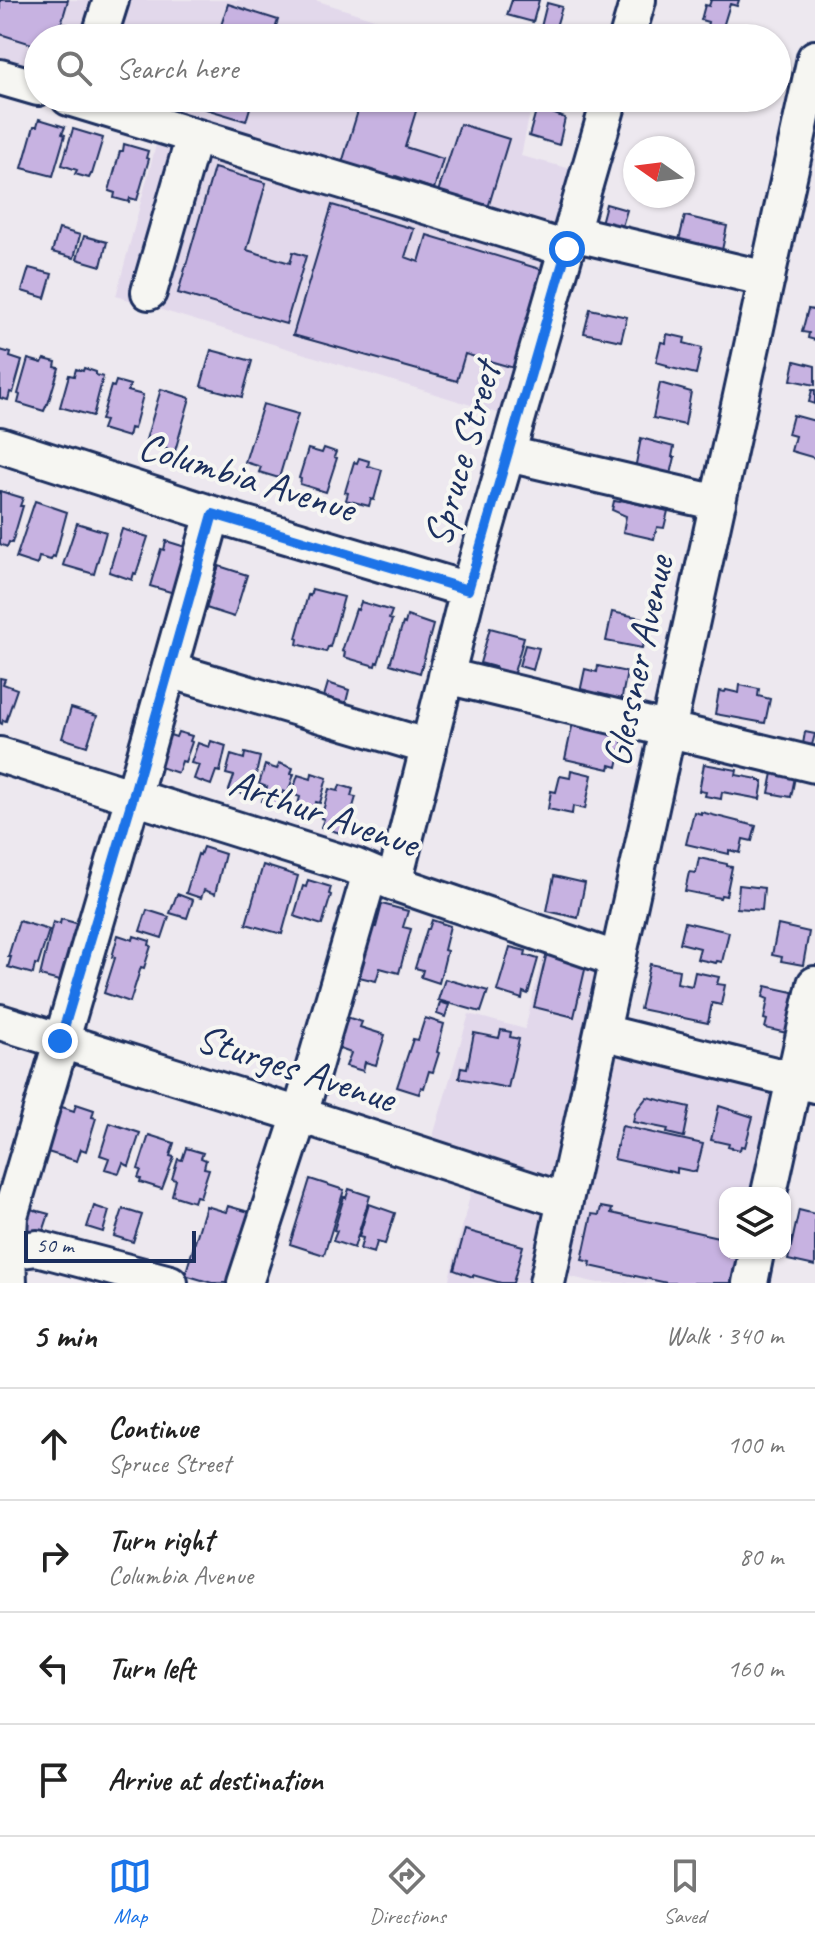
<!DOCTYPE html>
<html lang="en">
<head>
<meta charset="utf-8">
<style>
	:root { --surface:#fff; --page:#f6f6f6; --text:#222; --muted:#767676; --line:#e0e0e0; --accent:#1a73e8 }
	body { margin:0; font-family:Caveat,sans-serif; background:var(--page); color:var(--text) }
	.controls { position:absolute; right:24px; bottom:24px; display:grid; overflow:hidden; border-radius:16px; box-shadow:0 2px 6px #0004 }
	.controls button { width:72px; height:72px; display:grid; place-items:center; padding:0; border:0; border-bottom:2px solid var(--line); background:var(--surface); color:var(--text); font:40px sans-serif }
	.compass { position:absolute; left:623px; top:136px; width:72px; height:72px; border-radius:50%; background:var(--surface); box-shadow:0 2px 6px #0004; rotate:284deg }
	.scale { position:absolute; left:24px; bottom:20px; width:172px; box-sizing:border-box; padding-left:8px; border:4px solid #1b2f5e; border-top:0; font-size:22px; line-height:28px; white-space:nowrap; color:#1b2f5e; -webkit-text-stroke:6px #f6f6f2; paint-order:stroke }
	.stop { position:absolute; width:24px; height:24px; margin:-18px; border:6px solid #1a73e8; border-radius:50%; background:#fff }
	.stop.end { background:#1a73e8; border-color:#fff; box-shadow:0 2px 8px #0008 }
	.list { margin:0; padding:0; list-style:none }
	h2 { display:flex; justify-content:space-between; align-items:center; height:104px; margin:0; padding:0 32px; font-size:34px }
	h2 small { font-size:26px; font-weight:400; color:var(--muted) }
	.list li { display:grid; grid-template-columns:52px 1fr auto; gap:24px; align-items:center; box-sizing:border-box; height:112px; padding:0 32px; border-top:2px solid var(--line) }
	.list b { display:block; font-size:30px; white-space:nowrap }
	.list p { margin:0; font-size:26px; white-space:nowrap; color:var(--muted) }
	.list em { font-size:26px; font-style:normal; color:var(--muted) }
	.icon { flex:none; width:44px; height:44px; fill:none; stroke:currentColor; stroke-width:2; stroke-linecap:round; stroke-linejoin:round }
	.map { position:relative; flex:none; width:815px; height:1283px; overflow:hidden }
	.search { position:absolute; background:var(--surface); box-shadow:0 2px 6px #0004; left:24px; right:24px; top:24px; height:88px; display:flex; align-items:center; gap:20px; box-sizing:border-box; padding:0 28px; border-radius:44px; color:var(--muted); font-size:30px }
	.sheet { height:552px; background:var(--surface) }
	nav { display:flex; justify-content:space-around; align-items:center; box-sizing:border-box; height:112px; border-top:2px solid var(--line); background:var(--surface); font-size:22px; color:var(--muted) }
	nav a { display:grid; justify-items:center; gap:4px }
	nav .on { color:var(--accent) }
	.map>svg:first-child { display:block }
	.built { fill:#e2d8eb }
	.building { fill:#c7b2e1; stroke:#1b2f5e; stroke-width:2 }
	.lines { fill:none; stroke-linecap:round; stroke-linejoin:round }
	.minor-casing { stroke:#1b2f5e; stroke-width:40 }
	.minor { stroke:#f6f6f2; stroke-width:34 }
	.route { stroke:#1a73e8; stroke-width:10 }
	.labels { text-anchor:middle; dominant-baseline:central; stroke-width:8; stroke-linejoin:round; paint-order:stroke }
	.street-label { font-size:40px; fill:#1b2f5e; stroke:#f6f6f2 }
</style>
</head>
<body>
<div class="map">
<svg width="815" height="1283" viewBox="0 0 815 1283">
	<rect width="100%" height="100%" fill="#ede8ef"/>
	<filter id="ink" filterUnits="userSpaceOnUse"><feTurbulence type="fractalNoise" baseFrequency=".0125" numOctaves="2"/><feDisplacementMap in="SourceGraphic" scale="16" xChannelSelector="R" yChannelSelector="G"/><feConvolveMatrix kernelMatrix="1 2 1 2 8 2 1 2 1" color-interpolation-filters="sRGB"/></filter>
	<g filter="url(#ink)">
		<!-- built -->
		<path class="built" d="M0,0h315l118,38h-395v37l-38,-11z
			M120,98h413l-12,58 74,19 -72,246 -407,-125 49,-185z
			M548,934l70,26 -16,72 192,48 -28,113h-41v60l20,30h-147l-36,-8 -2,8h-112l28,-111 -50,-12 43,-146 56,15z"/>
		<!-- building -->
		<path class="building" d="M0,0h68l-11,38h-19v8l-38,-12z
			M512,0h27l-6,22 -26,-7z
			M711,0h28l-2,6 -7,-2 -7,23 -4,-1 -1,5 -11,-4 1,-5 -7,-2 4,-15 4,1z
			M547,3l15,4 -7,23 -14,-3z
			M228,4l50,16 -6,18h-55z
			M198,98h55l-7,23 -50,-15z
			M362,98h58l-15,49 38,12 -9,30 -38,-13 -1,3 -53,-16z
			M535,98h23l-2,7z
			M537,107l28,11 -6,27 -30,-9z
			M39,119l26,8 -3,7 3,1 -12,41 -31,-8 12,-42h3z
			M460,124l49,15 -22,72 -50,-16z
			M73,129l30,9 -11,36h-1l-2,4 -14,-4 2,-4 -15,-5z
			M124,144l24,7 -2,7 3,1 -12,41 -7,-2 -1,4 -15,-4 1,-5 -6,-2 11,-40h3z
			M214,168l52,15 -19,67 43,13 3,-11 13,4 -20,68 -108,-31z
			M606,204l21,6 -7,23 -20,-6z
			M332,205l82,24 -9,28 14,5 8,-27 116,35 -29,98 -49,-14 -8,27 -164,-46z
			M685,216l42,10 -7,34 -43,-12z
			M59,229l21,6 -6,23 -22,-6z
			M84,236l23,6 -6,24 -24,-7z
			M29,268l23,6 -7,24 -23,-7z
			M815,307v33l-7,-2 1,-5 -7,-1 6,-23 6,1z
			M590,309l37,8 -6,24 -37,-8z
			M667,334l18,4 -1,5 18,5 -6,26 -29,-7v-2l-11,-3 5,-20 5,1z
			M0,350l11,3 -1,4 12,4 -9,32 -3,-1 -2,8 -8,-2z
			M211,350l41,11 -10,36 -41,-11z
			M28,359l14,4 2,-4 12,3 -1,5 4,1 -11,36h-1l-3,7 -26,-8 2,-8 -2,-1z
			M795,361l20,5v19l-24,-5z
			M84,368l12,4v3l7,2 -10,39 -33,-9 9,-32 5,1 2,-7 7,2z
			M116,381l14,4 -2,6 15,4 -9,34 -4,-1 -2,9 -26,-8 3,-8 -4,-1 10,-34 3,1z
			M660,383l31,9 -6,33 -32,-7z
			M161,389l29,9 -15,53 -30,-8z
			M812,390h3v14l-6,-2z
			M263,404l35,10 -19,64 -20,-6 2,-5 -16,-5z
			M793,415l22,6v37l-24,-7 4,-15 -7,-2z
			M641,438l33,9 -2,10h3l-6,26 -35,-9z
			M324,448l12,4 -2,5 3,1 -11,34 -26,-8 1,-5 -2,-1 9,-29 14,4z
			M359,458l10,3 -1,5 14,4 -8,30 -3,-1 -2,7 -23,-6 2,-7 -3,-1 9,-30 3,1z
			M0,491l23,7 -3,8h3l-11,37 -3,-1 -2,5 -7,-3z
			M621,500l47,11 -4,17 -7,-1 -3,12 -31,-7 3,-16 -14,-6 2,-9 6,1z
			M35,501l32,11 -12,45 -2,-1 -2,4 -12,-3 -2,8 -21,-7z
			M77,523l29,9 -12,42 -31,-9z
			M122,529l26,8 -12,37 -2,-1 -2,7 -23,-8z
			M166,541l26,8 -11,46 -31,-9 11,-37 3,1z
			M219,566l28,9 -13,42 -31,-10 12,-36h2z
			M312,589l32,8 -14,50h-2l-2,5 -29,-8 1,-5 -2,-1 12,-43 2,1z
			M361,602l31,9 -3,8 3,1 -14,43 -2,-1 -1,4 -31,-9 1,-5 -3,-1 14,-42 2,1z
			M612,612l30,6 -1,6 6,1 -5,23 -36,-7z
			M407,616l26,9 -13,48 -30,-9 13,-41 2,1z
			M490,628l34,9 -13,46 -18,-5 2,-11 -15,-4z
			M525,645l14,3 -6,22 -14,-4z
			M598,666l29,6 -6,30 -42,-5 6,-28 12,3z
			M0,678l5,1 -2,5 14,5 -11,32 -3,-1 -1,4 -2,-1z
			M328,683l21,7 -5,20 -22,-7z
			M740,685l19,4 -1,7 12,3 -5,24 -50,-9 4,-23 6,1 1,-2 13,3z
			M71,708l26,8 -10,30 -25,-8z
			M573,722l51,13 -7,32 -7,-2 -1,4 -44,-10z
			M178,732l14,4 -2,5 2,1 -7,20 -3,-1 -4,12 -24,-8 10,-32 12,4z
			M805,732l10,2 -3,11 -9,-1z
			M211,741l15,5 -6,26 -4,-1 -5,14 -17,-6 5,-14 -8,-2 7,-20 11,4z
			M245,753l15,4 -6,26 -4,-2 -4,14 -17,-5 5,-14 -8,-2 5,-19 13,4z
			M279,763l14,5 -2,6h3l-6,19 -5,-2 -4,15 -17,-5 5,-14 -8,-3 6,-19 12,4z
			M704,764l33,6 -1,5 22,4v2h5l-3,18 -38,-7 -1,7 -16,-3 1,-4 -7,-1z
			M774,768l22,4 -5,25 -22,-4z
			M571,770l21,5 -7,34 -12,-3 -1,8 -24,-5 3,-18 5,1 4,-16 10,2z
			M312,773l15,5 -7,25 -4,-1 -4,14 -16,-5 4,-14 -8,-3 6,-19 13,4z
			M340,785l13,4 -2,7 5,1 -9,30 -2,-1 -2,8 -22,-7 3,-8 -3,-1 8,-29 9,2z
			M694,812l7,2v-2l55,14 -4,15 -9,-2 -3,14 -11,-3v4l-43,-10z
			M203,847l22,7 -10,40 -11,-4 -3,8 -15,-5 12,-39 2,1z
			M699,858l28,6v2l5,1 -6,29 -5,-1 -1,3 -35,-7 4,-19 7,1z
			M263,865l35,11 -16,58 -36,-10z
			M554,876l31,7 -7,35 -31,-7z
			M308,880l23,7 -2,7 2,1 -9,30 -28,-9 9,-30 3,1z
			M739,885l25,3 -2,22 -25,-2z
			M177,894l16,6 -6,18 -17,-5z
			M382,904l26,7 -5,16 8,2 -12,44 -19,-5 -4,13 -21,-5 15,-50 6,1z
			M147,910l22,7 -7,21 -22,-7z
			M61,919l18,5 -12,59 -27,-7 13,-54 7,2z
			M432,920l18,6 -6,24 3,1 -8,32 -18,-6 2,-7 -8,-2 12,-39h2z
			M19,921l30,9 -11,35 -3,-1 -2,10 -25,-7 3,-10h-3z
			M685,922l44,10 -7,30 -5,-1 -1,2 -19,-4 3,-11 -20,-5z
			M778,925l31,7 -6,33 -22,-4 1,-4 -10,-2z
			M118,935l15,5 1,-4 16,5 -1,4 2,1 -7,22 -3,-1 -11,35 -26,-9 11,-35 -3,-1z
			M510,947l16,4 -1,4 13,4 -10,35 -5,-2 -1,7 -25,-8z
			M548,948l39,13 -13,56 -40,-10z
			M650,964l29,6 -2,13 15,3 3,-14 24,5 -2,7 8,1 -4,20 -9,-2 -4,20 -68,-14z
			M445,979l43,12 -7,21 -43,-12z
			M766,986l36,8 -11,40 -26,-6 2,-8 -3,-1 4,-20 -5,-2z
			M440,1002l9,3 -4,12 -8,-3z
			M340,1015l22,7 -2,5 25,8 -9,30 -11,-3 -2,9 -17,-5 5,-13 -11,-4 2,-10 -9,-2z
			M425,1018l19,6 -7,28 2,1 -6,19 -4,-1 -5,17 -3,-1 -2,7 -22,-7 16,-48 5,1z
			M501,1030l10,2 -1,5 9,2 -11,49 -49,-10 2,-11 6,1 7,-35 25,5z
			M647,1097l43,10 -6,30 -17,-4 1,-4 -35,-7 2,-10z
			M76,1104l18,6 -2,7 4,1 -10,33 -5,-2 -4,12 -36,-11 18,-44 15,5z
			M719,1106l34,11 -8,30 -4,-1 -1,4 -12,-3 1,-3 -18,-4z
			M110,1123l30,10 -11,33 -6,-3 -4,10 -14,-4 4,-11 -9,-3z
			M622,1126l81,18 -7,28 -19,-4v5l-63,-14z
			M149,1135l25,8 -4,13 4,1 -12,32 -22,-7 1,-3 -3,-1 3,-8 -3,-1z
			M186,1148l17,5 -2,5 5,2 -2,8 5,1 -9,28 -4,-1 -2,6 -22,-7 4,-15 -4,-1 6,-20 4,1z
			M310,1179l34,11 -20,65 -34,-11z
			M349,1189l21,7 -16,52 -21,-7 4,-10 -3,-1 10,-33 2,1z
			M369,1204l26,9 -10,31 -8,-2 -3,11 -14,-4 3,-11 -4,-1z
			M94,1206l15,5 -6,21 -16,-5z
			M206,1206l20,6 2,-6 21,6 -22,71h-15l-27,-8z
			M601,1207l11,2 -1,4 107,24v-2l7,1v17h24l-7,30h-75l-77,-17 1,-4 -9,-2 10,-46 7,1z
			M27,1208l22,6 -7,21 -22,-6z
			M123,1209l19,6 -9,27 -19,-6z
			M799,1210l16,4v52l-27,-6z
			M465,1230l58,16 -10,37h-12l-28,-8v2l-19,-7z"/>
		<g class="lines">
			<defs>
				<path id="minor" d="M99,38l12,-38
					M627,38l11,-38
					M0,77l38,11
					M69,98l498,151
					M572,233l195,46
					M149,292l45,-156
					M0,445l213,69 255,76
					M508,454l210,49
					M169,670l260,77
					M446,676l369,89
					M0,755l354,111 40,17 224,77
					M394,883l74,-293 142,-492
					M0,1022l300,93 265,86
					M602,1032l213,53
					M769,1193l46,-209
					M8,1252l29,-4 133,35
					M9,1283l-1,-31 2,-36 123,-419 80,-283
					M245,1283l55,-168 70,-242
					M547,1283l268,-1225
					M750,1283l6,-30"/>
			</defs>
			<!-- minor casing -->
			<use href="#minor" class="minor-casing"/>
			<!-- minor -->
			<use href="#minor" class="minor"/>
		</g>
	</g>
	<g class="lines" filter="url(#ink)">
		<!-- route -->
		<path class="route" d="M60,1041l73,-244 80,-283 255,76 99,-341"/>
	</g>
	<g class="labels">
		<!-- street labels -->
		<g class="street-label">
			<text transform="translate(462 454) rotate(-74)">Spruce Street</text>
			<text transform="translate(247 477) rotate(17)">Columbia Avenue</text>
			<text transform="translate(638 661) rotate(-78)">Glessner Avenue</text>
			<text transform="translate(324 813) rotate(19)">Arthur Avenue</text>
			<text transform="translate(296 1068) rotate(18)">Sturges Avenue</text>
		</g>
	</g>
</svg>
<div class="controls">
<button><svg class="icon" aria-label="layers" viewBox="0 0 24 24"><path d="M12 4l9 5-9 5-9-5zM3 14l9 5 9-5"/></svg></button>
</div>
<svg class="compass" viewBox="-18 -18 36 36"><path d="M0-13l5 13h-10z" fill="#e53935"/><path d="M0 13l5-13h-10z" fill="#767676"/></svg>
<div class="scale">50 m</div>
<div class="stop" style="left:567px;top:249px"></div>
<div class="stop end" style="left:60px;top:1041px"></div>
<div class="search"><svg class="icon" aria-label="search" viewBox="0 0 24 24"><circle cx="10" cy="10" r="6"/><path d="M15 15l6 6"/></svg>Search here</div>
</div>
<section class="sheet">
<h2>5 min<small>Walk · 340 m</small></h2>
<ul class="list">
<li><svg class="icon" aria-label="ahead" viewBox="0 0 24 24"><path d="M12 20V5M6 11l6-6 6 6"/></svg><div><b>Continue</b><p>Spruce Street</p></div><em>100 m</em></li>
<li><svg class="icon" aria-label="right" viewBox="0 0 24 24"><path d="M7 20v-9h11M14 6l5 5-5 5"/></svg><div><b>Turn right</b><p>Columbia Avenue</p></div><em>80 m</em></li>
<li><svg class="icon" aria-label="left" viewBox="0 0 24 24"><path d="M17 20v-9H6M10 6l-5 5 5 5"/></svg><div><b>Turn left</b></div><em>160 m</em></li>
<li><svg class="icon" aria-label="arrive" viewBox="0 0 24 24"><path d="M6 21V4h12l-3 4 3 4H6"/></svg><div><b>Arrive at destination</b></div></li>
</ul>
</section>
<nav>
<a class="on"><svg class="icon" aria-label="map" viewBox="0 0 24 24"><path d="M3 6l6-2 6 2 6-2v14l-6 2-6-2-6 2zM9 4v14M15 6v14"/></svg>Map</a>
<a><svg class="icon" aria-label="directions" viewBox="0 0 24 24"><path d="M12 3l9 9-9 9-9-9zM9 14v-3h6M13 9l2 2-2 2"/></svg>Directions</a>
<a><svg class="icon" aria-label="saved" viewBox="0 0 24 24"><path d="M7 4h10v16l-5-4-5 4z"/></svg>Saved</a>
</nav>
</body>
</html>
